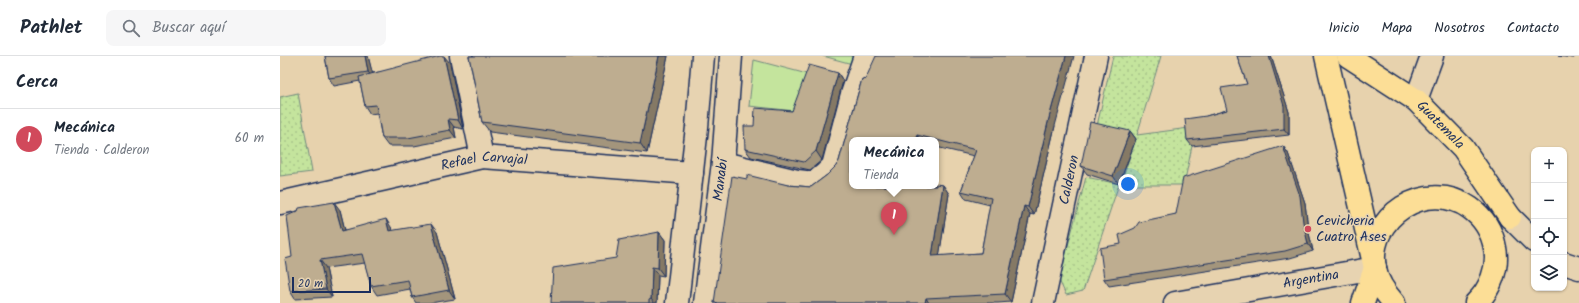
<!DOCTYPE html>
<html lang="es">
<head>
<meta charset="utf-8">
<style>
	:root { --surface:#fff; --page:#f6f6f7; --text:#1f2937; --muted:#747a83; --line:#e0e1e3; --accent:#d1495b }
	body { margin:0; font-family:Kalam,sans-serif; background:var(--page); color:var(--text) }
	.controls { position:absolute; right:12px; bottom:12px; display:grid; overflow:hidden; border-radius:8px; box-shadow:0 1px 3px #0004 }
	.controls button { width:36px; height:36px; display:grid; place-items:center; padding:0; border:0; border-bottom:1px solid var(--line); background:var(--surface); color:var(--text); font:20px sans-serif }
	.scale { position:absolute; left:12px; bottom:10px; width:79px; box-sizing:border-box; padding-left:4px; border:2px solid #1b2f5e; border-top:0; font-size:11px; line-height:14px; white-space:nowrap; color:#1b2f5e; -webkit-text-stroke:3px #e7d3b1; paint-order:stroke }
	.you { position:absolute; left:848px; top:128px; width:14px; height:14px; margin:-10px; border:3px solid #fff; border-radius:50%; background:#1a73e8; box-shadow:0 0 0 6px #1a73e833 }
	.badge { display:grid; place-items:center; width:26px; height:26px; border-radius:50%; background:var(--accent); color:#fff; font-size:13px; font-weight:700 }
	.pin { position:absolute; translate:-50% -33px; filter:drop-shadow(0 1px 2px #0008) }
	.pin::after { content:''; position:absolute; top:21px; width:14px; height:12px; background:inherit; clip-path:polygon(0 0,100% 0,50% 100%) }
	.popup { position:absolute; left:569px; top:81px; width:90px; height:52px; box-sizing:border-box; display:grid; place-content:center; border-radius:8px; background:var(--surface); filter:drop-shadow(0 1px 3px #0005); font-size:13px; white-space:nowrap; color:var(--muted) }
	.popup b { font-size:15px; color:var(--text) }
	.popup::after { content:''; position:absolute; left:50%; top:100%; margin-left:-8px; border:8px solid transparent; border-top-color:var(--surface) }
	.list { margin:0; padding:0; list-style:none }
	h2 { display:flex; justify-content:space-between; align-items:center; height:52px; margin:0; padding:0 16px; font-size:17px }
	h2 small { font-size:13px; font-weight:400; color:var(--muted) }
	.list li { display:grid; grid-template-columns:26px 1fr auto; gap:12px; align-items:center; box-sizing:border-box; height:60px; padding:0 16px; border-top:1px solid var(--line) }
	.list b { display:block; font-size:15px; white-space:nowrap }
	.list p { margin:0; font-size:13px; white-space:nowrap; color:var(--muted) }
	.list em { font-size:13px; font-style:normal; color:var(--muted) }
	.icon { flex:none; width:22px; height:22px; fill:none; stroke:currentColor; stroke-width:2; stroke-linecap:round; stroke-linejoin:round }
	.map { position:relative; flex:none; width:1299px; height:247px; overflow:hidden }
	header { display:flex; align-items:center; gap:24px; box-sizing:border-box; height:56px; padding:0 20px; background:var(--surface); border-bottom:1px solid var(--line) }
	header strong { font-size:19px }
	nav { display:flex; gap:22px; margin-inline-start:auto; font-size:14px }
	.search { width:280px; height:36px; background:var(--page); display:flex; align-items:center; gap:10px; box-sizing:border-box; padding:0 14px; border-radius:8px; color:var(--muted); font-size:15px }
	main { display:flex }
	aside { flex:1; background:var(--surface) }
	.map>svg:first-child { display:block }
	.grass { fill:url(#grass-dots); stroke:#708a7e }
	.green { fill:#c4e49d; stroke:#708a7e }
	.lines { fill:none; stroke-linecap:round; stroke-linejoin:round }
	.street-casing { stroke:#1b2f5e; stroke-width:25 }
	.secondary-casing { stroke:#1b2f5e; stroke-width:25 }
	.primary-casing { stroke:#1b2f5e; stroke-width:25 }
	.street { stroke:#e7d3b1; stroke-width:22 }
	.secondary { stroke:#e7d3b1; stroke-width:22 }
	.primary { stroke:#fcde96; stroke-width:22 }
	.wall { fill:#a3957c; stroke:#1b2f5e; fill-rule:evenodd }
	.shaded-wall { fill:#857965; stroke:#1b2f5e }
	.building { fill:#bead90; stroke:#1b2f5e; fill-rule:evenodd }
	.poi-dot { fill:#d1495b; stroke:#e7d3b1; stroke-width:1.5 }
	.labels { text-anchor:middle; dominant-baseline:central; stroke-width:3; stroke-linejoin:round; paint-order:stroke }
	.street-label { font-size:14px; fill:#1b2f5e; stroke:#e7d3b1 }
	.poi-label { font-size:14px; fill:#1b2f5e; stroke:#e7d3b1; text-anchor:start }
</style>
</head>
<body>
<header>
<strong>Pathlet</strong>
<div class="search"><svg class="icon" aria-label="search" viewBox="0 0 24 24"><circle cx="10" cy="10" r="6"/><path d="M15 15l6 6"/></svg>Buscar aquí</div>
<nav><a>Inicio</a><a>Mapa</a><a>Nosotros</a><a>Contacto</a></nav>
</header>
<main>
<aside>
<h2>Cerca<small></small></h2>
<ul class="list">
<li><span class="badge">1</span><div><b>Mecánica</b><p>Tienda · Calderon</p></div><em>60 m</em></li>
</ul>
</aside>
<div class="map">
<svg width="1299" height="247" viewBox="0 0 1299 247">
	<defs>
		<pattern id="grass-dots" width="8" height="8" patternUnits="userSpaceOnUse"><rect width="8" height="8" fill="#c4e49d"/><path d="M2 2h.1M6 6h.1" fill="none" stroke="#a8c48a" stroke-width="1.8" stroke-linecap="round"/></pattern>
	</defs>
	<rect width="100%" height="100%" fill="#e7d2ad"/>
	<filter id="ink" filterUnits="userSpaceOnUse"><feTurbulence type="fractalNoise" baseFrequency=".025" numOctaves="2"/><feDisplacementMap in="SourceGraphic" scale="8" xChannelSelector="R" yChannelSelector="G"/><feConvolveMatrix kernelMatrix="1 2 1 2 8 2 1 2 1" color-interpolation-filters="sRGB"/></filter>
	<g filter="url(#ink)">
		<!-- grass -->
		<path class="grass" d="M833,0h48l-24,79 52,-7 3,18 -8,39h-64l16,-46 -40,-9z
			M18,37l14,79 -32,4v-79z
			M806,121l33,7 -36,107 -17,4 -7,-15z"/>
		<!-- green -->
		<path class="green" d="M543,0h36l-3,9z
			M474,4l57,15 -16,36 -46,-5z"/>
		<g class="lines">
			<defs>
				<g id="street">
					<path d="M181,0l21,101"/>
					<path d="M1136,44l16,-44"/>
					<path d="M443,107l74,18 17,2 11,-9 8,-8 19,-72 13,-38"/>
					<path id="s1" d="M0,147l202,-46 210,16"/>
					<path d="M1230,161l24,24"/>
					<path d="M1284,207l15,5"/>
					<path id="s2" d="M763,247l53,-247"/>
				</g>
				<g id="secondary">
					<path d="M397,247l20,-176 6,-71"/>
					<path id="s3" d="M425,247l18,-140 8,-107"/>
					<path id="s4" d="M895,247l200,-35"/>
				</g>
				<g id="primary">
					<path d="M1046,0l49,212 -12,35"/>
					<path id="s5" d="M1068,0l68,44 47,48 47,69"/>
					<path d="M1114,247c-9,-10 -17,-21 -19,-34 -10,-52 52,-92 95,-61 14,10 22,23 25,40 4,20 -5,42 -19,55"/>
				</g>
			</defs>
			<!-- street casing -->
			<use href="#street" class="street-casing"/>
			<!-- secondary casing -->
			<use href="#secondary" class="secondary-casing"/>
			<!-- primary casing -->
			<use href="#primary" class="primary-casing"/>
			<!-- street -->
			<use href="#street" class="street"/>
			<!-- secondary -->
			<use href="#secondary" class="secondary"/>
			<!-- primary -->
			<use href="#primary" class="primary"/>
		</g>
		<!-- wall -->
		<path class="wall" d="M45,0h43l4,17 78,-10 13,66 -9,-2 2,11 -42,8h-26l-6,-8 -5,-25 -7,1 -5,-8 -5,-25 -26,5 -5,-8z
			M189,0h199l-21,97 -157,-21 -8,-10z
			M957,0h34l18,56v23l-97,11 -5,-6 19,-24 21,-6 20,-26z
			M1278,0h16v2z
			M558,17l5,8 -21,79 -12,10 -59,-13 -6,-8 9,-23 38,-15z
			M582,23l193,47 -21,89 -4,-1 -19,88 -13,1h-284l33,-124 41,6 23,2 16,-12 9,-9 3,-5zM572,84h84v7l38,9 -13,35 5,8 24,6 -9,48 -42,3 10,-62 -6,-9 -91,1z
			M850,75l6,8 -17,45 -32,-10 -6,-8z
			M1003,90l5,7 17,50 3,26 5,22 -23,7 -181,28 -5,-7 17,-35 55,-30z
			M60,154l5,20 46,-3 1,4 45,1 18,67 -26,4h-13l-4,-6 -2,-8 -33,6 -6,-9 -6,-23 -39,5 6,29 -37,2 -5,-8z
			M379,176l6,8 -1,36 -6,-1 -1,28h-106z"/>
		<!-- shaded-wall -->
		<path class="shaded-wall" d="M85,0h3l6,23 -6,-7z
			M164,0l6,7 13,66 -5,-9z
			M379,0h9l-21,97 -7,-10z
			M786,0h8l-19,70 -21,89 -6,-8 21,-89z
			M989,0h2l18,56v23l-5,-6z
			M558,17l5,8 -21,79 -6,-9z
			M168,63l6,8 2,11 -6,-8z
			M850,75l6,8 -17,45 -6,-8z
			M637,79l3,5h-5z
			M1003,90l5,7 17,50 3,26 5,22 -5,-7z
			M663,129l6,9 -11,70 -6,-8z
			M54,146l6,8 7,29 -5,-8z
			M744,150l6,8 -19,88 -6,-8z
			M106,163l5,8 4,12 -6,-8z
			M151,168l6,8 18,67 -6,-9z
			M379,176l6,8 -1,36 -6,-8z
			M40,204l6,8 6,29 -6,-8z
			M372,211l6,8 -1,28h-3l-3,-4z
			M646,242l3,5h-4z"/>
		<!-- building -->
		<path class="building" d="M45,0h40l3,16 -39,6z
			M160,0h4l14,64 -10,-1 2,11 -42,8h-26l-6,-33 -11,1 -6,-29z
			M189,0h190l-19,87 -158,-21z
			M596,0h190l-17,62 -21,89 -4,-1 -19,88 -79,4 -1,5h-211l18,-127 15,3v-4l41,10 23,2 16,-12 9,-9 3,-5 23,-82 3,1zM637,79l59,15 -15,41 30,7 -10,55 -49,3 11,-71 -7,-1v2h-84v-46h63z
			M957,0h32l15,50v23l-97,11 -2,-21 21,-3 21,-6 -6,-22 26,-4z
			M529,9l29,8 -22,78 -12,11 -59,-13 -1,-23h10l1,-18 37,3z
			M810,66l40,9 -17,45 -32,-10z
			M1003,90l17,50 3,26 5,22 -23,7 -181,28 -4,-31 21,-4 -2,-9 16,-7 4,-6 37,-8 7,-36z
			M54,146l8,29 44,-12 3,12 42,-7 18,66 -37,7 -4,-17 -37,6 -9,-32 -42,6 6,29 -36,2 -5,-32 7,-2 -5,-41 11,-5 1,-3z
			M379,176l-1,36 -6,-1 -1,32 -2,1v3h-98l2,-35 63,-10 3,-18z"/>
	</g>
	<!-- markers -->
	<circle class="poi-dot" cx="1028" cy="173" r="4"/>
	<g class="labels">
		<!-- street labels -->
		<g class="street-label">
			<text stroke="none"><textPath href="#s5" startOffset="116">Guatemala</textPath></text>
			<text stroke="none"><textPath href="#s1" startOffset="209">Refael Carvajal</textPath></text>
			<text stroke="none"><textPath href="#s3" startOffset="124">Manabí</textPath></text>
			<text stroke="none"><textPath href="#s2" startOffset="126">Calderon</textPath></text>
			<text stroke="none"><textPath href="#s4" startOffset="138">Argentina</textPath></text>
		</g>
		<!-- poi labels -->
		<g class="poi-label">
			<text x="1036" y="165">Cevicheria<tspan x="1036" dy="16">Cuatro Ases</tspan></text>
		</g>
	</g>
</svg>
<div class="controls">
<button>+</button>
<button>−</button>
<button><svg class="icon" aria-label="locate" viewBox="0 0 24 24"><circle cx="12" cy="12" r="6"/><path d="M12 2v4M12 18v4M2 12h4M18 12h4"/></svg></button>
<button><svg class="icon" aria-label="layers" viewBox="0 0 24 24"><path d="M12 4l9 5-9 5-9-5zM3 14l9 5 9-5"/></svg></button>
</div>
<div class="scale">20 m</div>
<div class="you"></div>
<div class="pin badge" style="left:614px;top:179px">1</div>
<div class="popup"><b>Mecánica</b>Tienda</div>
</div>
</main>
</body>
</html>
